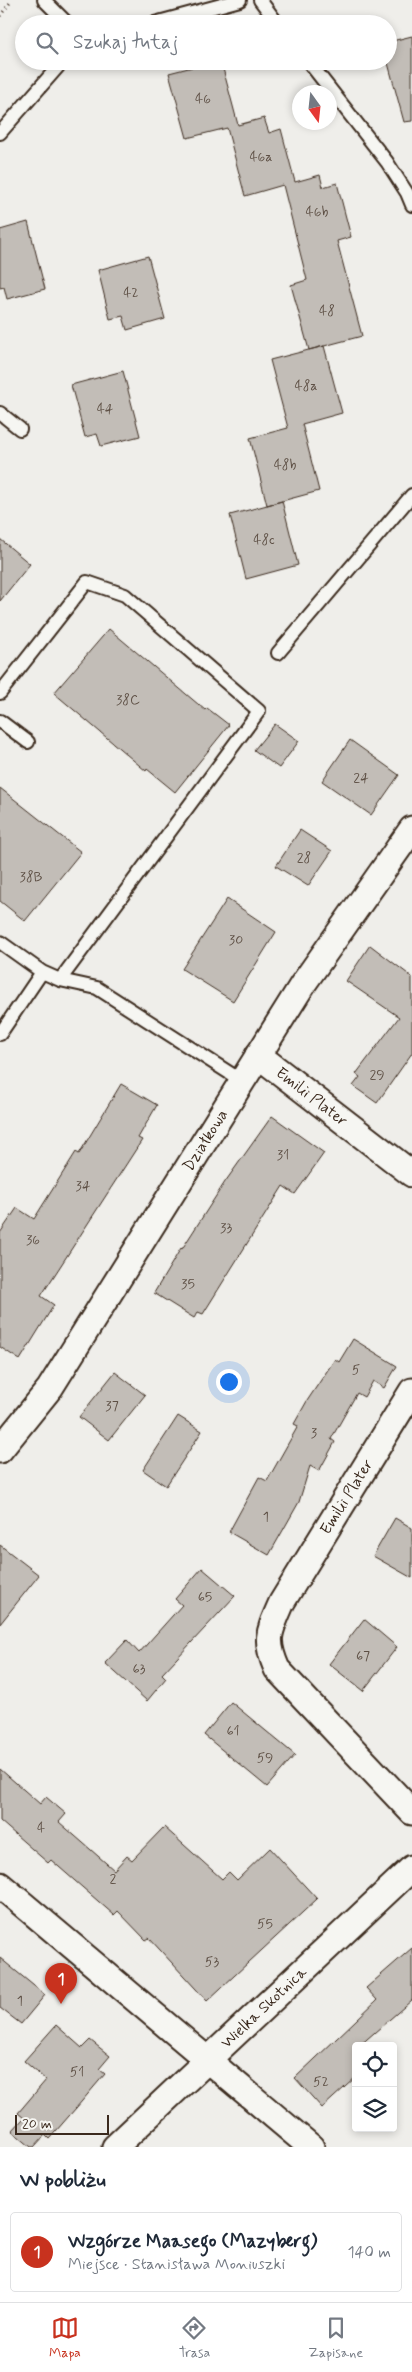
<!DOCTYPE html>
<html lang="pl">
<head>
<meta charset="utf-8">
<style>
	:root { --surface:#fff; --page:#f2f2f3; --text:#1f2937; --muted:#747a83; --line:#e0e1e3; --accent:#c8321e }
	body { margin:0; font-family:Mynerve,sans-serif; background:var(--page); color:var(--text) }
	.controls { position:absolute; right:15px; bottom:15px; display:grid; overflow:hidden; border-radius:5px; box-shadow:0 2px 8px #0003 }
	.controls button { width:45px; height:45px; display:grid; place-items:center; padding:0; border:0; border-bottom:1px solid var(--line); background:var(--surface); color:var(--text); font:25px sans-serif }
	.compass { position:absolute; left:292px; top:85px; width:45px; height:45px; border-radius:50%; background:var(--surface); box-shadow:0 2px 8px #0003; rotate:165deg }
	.scale { position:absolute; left:15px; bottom:12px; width:94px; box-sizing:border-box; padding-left:5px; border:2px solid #3b2a1e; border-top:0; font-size:14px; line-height:18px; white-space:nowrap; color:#3b2a1e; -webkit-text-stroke:4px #f6f6f2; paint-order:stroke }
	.you { position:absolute; left:228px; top:1381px; width:18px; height:18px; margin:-12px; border:4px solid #fff; border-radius:50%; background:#1a73e8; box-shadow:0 0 0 8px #1a73e833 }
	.badge { display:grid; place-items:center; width:32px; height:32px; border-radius:50%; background:var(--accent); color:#fff; font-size:16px; font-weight:700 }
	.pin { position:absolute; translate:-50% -41px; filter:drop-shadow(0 1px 2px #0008) }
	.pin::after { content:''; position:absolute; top:26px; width:18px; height:15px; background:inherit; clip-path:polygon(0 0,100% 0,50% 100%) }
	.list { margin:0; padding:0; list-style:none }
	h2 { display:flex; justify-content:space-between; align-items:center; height:65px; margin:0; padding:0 20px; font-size:21px }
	h2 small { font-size:16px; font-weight:400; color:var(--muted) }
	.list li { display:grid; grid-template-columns:32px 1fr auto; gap:15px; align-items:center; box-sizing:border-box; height:80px; margin:0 10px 10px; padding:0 10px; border:1px solid var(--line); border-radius:5px }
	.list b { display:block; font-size:19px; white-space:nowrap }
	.list p { margin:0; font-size:16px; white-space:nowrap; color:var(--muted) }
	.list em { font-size:16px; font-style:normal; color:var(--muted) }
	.icon { flex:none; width:28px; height:28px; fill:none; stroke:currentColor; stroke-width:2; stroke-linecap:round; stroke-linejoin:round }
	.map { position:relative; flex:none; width:412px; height:2147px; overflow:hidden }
	.search { position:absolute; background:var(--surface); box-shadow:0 2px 8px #0003; left:15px; right:15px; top:15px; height:55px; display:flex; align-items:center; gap:12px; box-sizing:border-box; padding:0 18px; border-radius:28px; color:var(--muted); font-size:19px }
	.sheet { height:155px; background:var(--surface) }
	nav { display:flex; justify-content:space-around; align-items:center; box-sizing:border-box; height:70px; border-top:1px solid var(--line); background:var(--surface); font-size:14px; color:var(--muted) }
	nav a { display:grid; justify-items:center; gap:2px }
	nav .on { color:var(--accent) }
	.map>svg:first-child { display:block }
	.building { fill:#c2bdb7; stroke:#3b2a1e }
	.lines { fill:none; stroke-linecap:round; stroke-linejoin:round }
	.lane-casing { stroke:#3b2a1e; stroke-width:16 }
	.street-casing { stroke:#3b2a1e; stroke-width:29 }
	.path { stroke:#3b2a1e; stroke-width:3; stroke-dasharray:1 4; stroke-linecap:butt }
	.lane { stroke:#f6f6f2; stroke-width:12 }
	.street { stroke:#f6f6f2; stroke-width:25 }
	.labels { text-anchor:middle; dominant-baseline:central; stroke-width:4; stroke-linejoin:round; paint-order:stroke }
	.number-label { font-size:14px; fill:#5d4f44 }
	.street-label { font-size:16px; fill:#3b2a1e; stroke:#f6f6f2 }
</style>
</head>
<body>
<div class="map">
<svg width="412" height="2147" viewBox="0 0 412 2147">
	<rect width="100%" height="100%" fill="#efeeea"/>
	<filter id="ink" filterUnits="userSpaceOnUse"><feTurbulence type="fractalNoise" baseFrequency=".02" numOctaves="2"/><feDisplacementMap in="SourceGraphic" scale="10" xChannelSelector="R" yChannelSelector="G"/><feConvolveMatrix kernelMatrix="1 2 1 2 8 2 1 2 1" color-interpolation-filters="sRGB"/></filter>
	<g filter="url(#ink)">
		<!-- building -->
		<path class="building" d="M412,36v85l-8,1 -16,-59v-21z
			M216,61h5l17,64 26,-7 5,15 12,-4 14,53 25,-7 3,12 14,-4 14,54 -14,4 25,95 -53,14 -18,-65 16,-5 -24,-95 -38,11 -18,-68 -40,10 -18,-65z
			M28,222l17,67 -38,10 -3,-12 -4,1v-58z
			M148,256l17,63 -38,11 -4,-14 -13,3 -12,-49z
			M324,346l18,67 -40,11 17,67 -52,14 -17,-67 38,-10 -18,-68z
			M123,371l17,65 -39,10 -4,-12 -12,3 -14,-52z
			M282,501l16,64 -52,14 -16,-64z
			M0,539l30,25 -30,37z
			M109,629l96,81 2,-2 22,17 -54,67 -28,-23 -1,2 -92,-78z
			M275,724l24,17 -20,27 -25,-18z
			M350,740l49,35 -28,40 -49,-34z
			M0,788l81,64 -56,69 -25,-20z
			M300,830l32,21 -24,35 -32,-20z
			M227,899l49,33 -43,69 -51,-32z
			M370,945l42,32v76l-35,50 -24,-17 7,-9 -4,-3 43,-57 -53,-36z
			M121,1084l36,21 -19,33 4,2 -101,156 13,9 -34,55 -20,-13v-114l17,-25 17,11 42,-67 3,2z
			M272,1116l52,37 -29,41 -12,-8 -80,128 -5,-2 -4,6 -40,-25 27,-45 1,1 43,-67z
			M353,1339l44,27 -13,22 -11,-7 -9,16 -7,-4 -26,46 4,3 -16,29 -9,-5 -11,36 -30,53 -40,-23 30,-55 8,4 31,-55 -4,-2 13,-23 28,-42 4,3z
			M115,1372l30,23 -36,45 -30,-23z
			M178,1416l24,15 -36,55 -23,-16z
			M395,1518l17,10v50l-39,-22z
			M0,1545l39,30 -39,49z
			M202,1568l33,28 -73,78 4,4 -19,23 -42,-38 22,-23 12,13 43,-48 -7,-6z
			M364,1619l33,28 -34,44 -34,-27z
			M231,1702l64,53 -28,32 -63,-52z
			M0,1769l40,35 6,-7 20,17 -7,8 55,48 13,-14 5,4 32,-33 58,52 7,-7 8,8 33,-32 47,51 -110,102 -58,-63 -3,2 -28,-29 -4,4 -63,-55 -3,3 -48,-42z
			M412,1948v52l-53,46h-3v31l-34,31 -27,-30 82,-78 -11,-12z
			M0,1958l45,37 -24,29 -21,-16z
			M56,2025l26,23 8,-8 20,16 -11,13 6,5 -29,34 -27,31 -4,-4 -11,12h-3l-19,-16 12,-13 -6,-5 28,-33 -22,-19z"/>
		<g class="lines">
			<defs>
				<path id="lane" d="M44,0l24,24
					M260,0l18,24
					M151,24l89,-24
					M308,61l79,101 20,31 5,12
					M0,133l63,-72
					M0,413l20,16
					M278,653l134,-158
					M0,693l87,-111 38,13 134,116 -199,269 -18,-8 -42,-30
					M0,721l28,21
					M60,980l37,8 145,93
					M0,1034l42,-62"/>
				<g id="street">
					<path id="s1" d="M258,1055l154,119"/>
					<path d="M412,1391l-130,211c-13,30 -18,37 -5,67l135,143"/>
					<path id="s2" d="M0,1450l50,-62 253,-404 109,-155"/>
					<path d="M0,1885l311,262"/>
					<path id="s3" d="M115,2147l297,-279"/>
				</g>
			</defs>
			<!-- lane casing -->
			<use href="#lane" class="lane-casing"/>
			<!-- street casing -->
			<use href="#street" class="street-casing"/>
			<!-- path -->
			<path class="path" d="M0,16l12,-16"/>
			<!-- lane -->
			<use href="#lane" class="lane"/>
			<!-- street -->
			<use href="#street" class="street"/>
		</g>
	</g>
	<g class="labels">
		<!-- number labels -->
		<g class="number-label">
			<text x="203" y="99">46</text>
			<text x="261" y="157">46a</text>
			<text x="317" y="212">46b</text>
			<text x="131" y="293">42</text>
			<text x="327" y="311">48</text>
			<text x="306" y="386">48a</text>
			<text x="105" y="409">44</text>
			<text x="285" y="465">48b</text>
			<text x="264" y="540">48c</text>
			<text x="128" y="700">38C</text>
			<text x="361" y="778">24</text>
			<text x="304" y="858">28</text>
			<text x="31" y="877">38B</text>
			<text x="236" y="940">30</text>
			<text x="377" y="1075">29</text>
			<text x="283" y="1155">31</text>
			<text x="83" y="1186">34</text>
			<text x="226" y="1228">33</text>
			<text x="33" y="1240">36</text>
			<text x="188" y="1284">35</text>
			<text x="356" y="1370">5</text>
			<text x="112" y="1406">37</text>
			<text x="314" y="1433">3</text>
			<text x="266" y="1517">1</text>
			<text x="205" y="1597">65</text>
			<text x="363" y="1656">67</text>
			<text x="139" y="1669">63</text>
			<text x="233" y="1731">61</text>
			<text x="265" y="1758">59</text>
			<text x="41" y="1828">4</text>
			<text x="113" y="1879">2</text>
			<text x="265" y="1924">55</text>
			<text x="212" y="1962">53</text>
			<text x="20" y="2001">1</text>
			<text x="77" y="2072">51</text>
			<text x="321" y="2082">52</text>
		</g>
		<!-- street labels -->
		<g class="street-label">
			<text stroke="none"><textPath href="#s1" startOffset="68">Emilii Plater</textPath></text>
			<text stroke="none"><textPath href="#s2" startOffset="372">Działkowa</textPath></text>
			<text transform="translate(347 1497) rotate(-58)">Emilii Plater</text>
			<text stroke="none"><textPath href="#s3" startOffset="204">Wielka Skotnica</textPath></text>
		</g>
	</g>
</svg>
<div class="controls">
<button><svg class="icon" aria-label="locate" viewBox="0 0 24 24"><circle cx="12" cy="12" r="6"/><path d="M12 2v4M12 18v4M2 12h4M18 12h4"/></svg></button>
<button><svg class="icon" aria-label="layers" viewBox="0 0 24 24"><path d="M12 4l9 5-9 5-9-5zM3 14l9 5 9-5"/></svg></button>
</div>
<svg class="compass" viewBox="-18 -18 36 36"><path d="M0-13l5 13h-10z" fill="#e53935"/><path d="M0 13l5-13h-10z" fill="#747a83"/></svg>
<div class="scale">20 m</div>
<div class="you"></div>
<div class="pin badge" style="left:61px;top:2004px">1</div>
<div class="search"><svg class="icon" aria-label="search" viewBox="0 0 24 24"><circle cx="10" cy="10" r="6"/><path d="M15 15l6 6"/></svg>Szukaj tutaj</div>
</div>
<section class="sheet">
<h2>W pobliżu<small></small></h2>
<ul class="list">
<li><span class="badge">1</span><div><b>Wzgórze Maasego (Mazyberg)</b><p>Miejsce · Stanisława Moniuszki</p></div><em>140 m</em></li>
</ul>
</section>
<nav>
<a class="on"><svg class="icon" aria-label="map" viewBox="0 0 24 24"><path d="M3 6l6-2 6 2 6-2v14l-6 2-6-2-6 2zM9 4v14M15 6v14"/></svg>Mapa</a>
<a><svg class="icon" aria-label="directions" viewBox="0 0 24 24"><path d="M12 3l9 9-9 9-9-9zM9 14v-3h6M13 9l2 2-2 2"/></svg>Trasa</a>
<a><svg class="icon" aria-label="saved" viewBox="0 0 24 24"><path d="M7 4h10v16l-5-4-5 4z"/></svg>Zapisane</a>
</nav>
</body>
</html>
